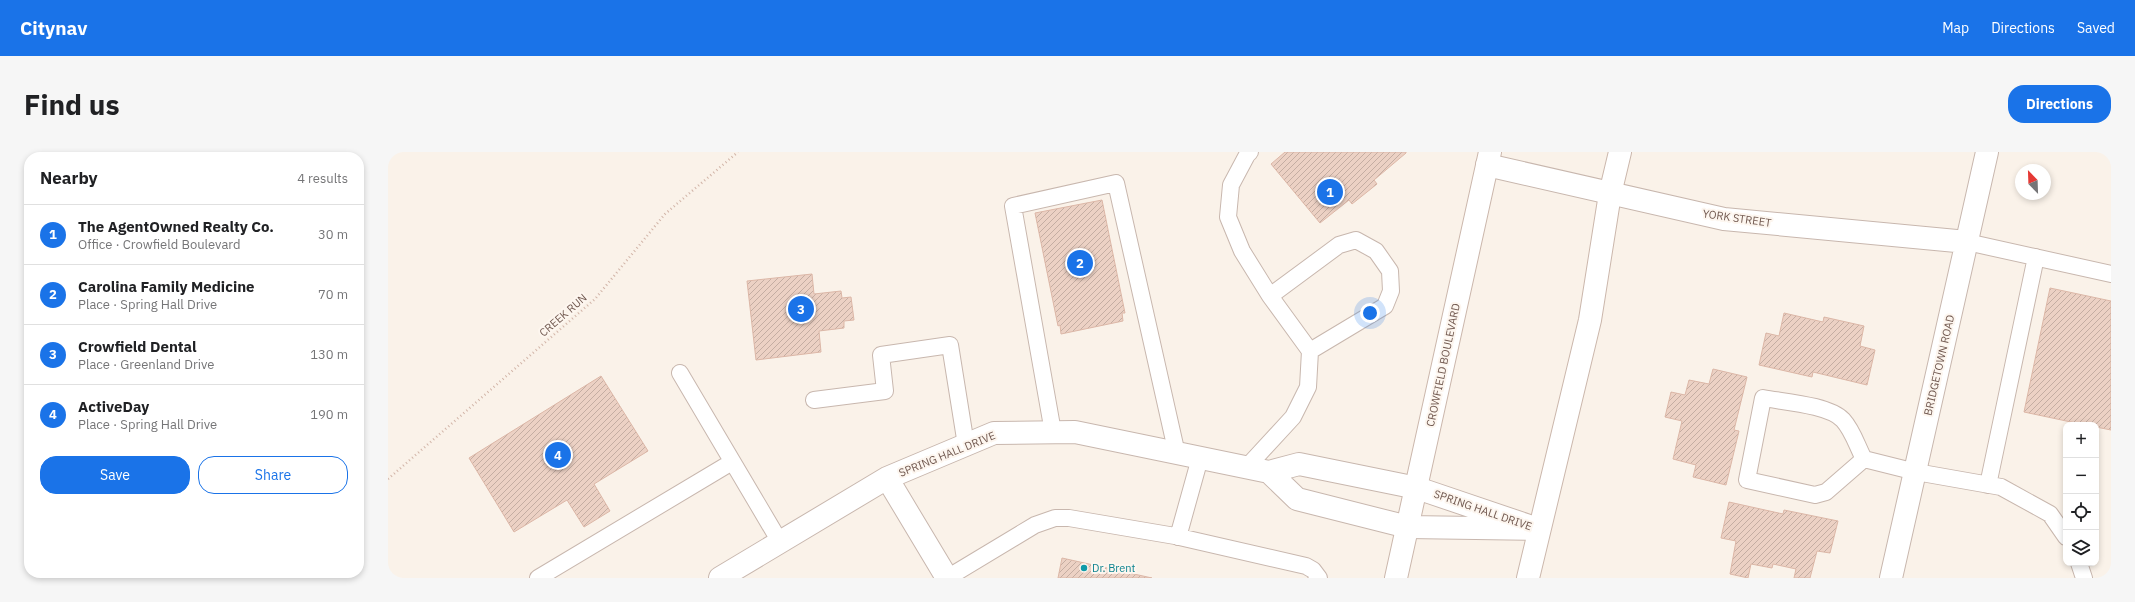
<!DOCTYPE html>
<html lang="en">
<head>
<meta charset="utf-8">
<style>
	:root { --surface:#fff; --page:#f6f6f6; --text:#202124; --muted:#757577; --line:#e0e0e0; --accent:#1a73e8 }
	body { margin:0; font-family:"IBM Plex Sans",sans-serif; background:var(--page); color:var(--text) }
	.controls { position:absolute; right:12px; bottom:12px; display:grid; overflow:hidden; border-radius:8px; box-shadow:0 2px 6px #0003 }
	.controls button { width:36px; height:36px; display:grid; place-items:center; padding:0; border:0; border-bottom:1px solid var(--line); background:var(--surface); color:var(--text); font:20px sans-serif }
	.compass { position:absolute; left:1627px; top:12px; width:36px; height:36px; border-radius:50%; background:var(--surface); box-shadow:0 2px 6px #0003; rotate:337deg }
	.you { position:absolute; left:982px; top:161px; width:14px; height:14px; margin:-10px; border:3px solid #fff; border-radius:50%; background:#1a73e8; box-shadow:0 0 0 6px #1a73e833 }
	.badge { display:grid; place-items:center; width:26px; height:26px; border-radius:50%; background:var(--accent); color:#fff; font-size:13px; font-weight:700 }
	.pin { position:absolute; translate:-50% -50%; border:2px solid #fff; box-shadow:0 1px 4px #0006 }
	.list { margin:0; padding:0; list-style:none }
	h2 { display:flex; justify-content:space-between; align-items:center; height:52px; margin:0; padding:0 16px; font-size:17px }
	h2 small { font-size:13px; font-weight:400; color:var(--muted) }
	.list li { display:grid; grid-template-columns:26px 1fr auto; gap:12px; align-items:center; box-sizing:border-box; height:60px; padding:0 16px; border-top:1px solid var(--line) }
	.list b { display:block; font-size:15px; white-space:nowrap }
	.list p { margin:0; font-size:13px; white-space:nowrap; color:var(--muted) }
	.list em { font-size:13px; font-style:normal; color:var(--muted) }
	.actions { display:flex; gap:8px; padding:12px 16px }
	.actions a { flex:1; padding:9px 0; border:1px solid var(--accent); border-radius:16px; text-align:center; font-size:14px; color:var(--accent) }
	.actions .main { background:var(--accent); color:#fff }
	.icon { flex:none; width:22px; height:22px; fill:none; stroke:currentColor; stroke-width:2; stroke-linecap:round; stroke-linejoin:round }
	.map { position:relative; flex:none; width:1723px; height:426px; overflow:hidden; border-radius:16px }
	header { display:flex; align-items:center; gap:24px; box-sizing:border-box; height:56px; padding:0 20px; background:var(--accent); color:#fff }
	header strong { font-size:19px }
	nav { display:flex; gap:22px; margin-inline-start:auto; font-size:14px }
	.intro { display:flex; align-items:center; justify-content:space-between; box-sizing:border-box; height:96px; padding:0 24px }
	h1 { margin:0; font-size:28px }
	.button { padding:10px 18px; border-radius:16px; background:var(--accent); color:#fff; font-size:14px; font-weight:700 }
	main { display:flex; gap:24px; padding:0 24px }
	aside { flex:1; background:var(--surface); border-radius:16px; box-shadow:0 2px 6px #0003 }
	.map>svg:first-child { display:block }
	.building { fill:url(#building-hatch); stroke:#dcb7a7 }
	.lines { fill:none; stroke-linecap:round; stroke-linejoin:round }
	.service-casing { stroke:#c8b7ae; stroke-width:18 }
	.minor-casing { stroke:#c8b7ae; stroke-width:24 }
	.secondary-casing { stroke:#cbb7ac; stroke-width:24 }
	.path { stroke:#d1b4a7; stroke-width:2.5; stroke-dasharray:1 3; stroke-linecap:butt }
	.service { stroke:#fff; stroke-width:16 }
	.minor { stroke:#fff; stroke-width:22 }
	.secondary { stroke:#fff; stroke-width:22 }
	.culture-dot { fill:#0f9aa8; stroke:#fdf6ef; stroke-width:1.5 }
	.labels { text-anchor:middle; dominant-baseline:central; stroke-width:4; stroke-linejoin:round; paint-order:stroke }
	.street-label { font-size:11px; fill:#715950; stroke:#fdf6ef }
	.culture-label { font-size:11px; fill:#0d838f; stroke:#fdf6ef; text-anchor:start }
</style>
</head>
<body>
<header>
<strong>Citynav</strong>
<nav><a>Map</a><a>Directions</a><a>Saved</a></nav>
</header>
<div class="intro"><h1>Find us</h1><a class="button">Directions</a></div>
<main>
<aside>
<h2>Nearby<small>4 results</small></h2>
<ul class="list">
<li><span class="badge">1</span><div><b>The AgentOwned Realty Co.</b><p>Office · Crowfield Boulevard</p></div><em>30 m</em></li>
<li><span class="badge">2</span><div><b>Carolina Family Medicine</b><p>Place · Spring Hall Drive</p></div><em>70 m</em></li>
<li><span class="badge">3</span><div><b>Crowfield Dental</b><p>Place · Greenland Drive</p></div><em>130 m</em></li>
<li><span class="badge">4</span><div><b>ActiveDay</b><p>Place · Spring Hall Drive</p></div><em>190 m</em></li>
</ul>
<div class="actions"><a class="main">Save</a><a>Share</a></div>
</aside>
<div class="map">
<svg width="1723" height="426" viewBox="0 0 1723 426">
	<defs>
		<pattern id="building-hatch" width="6" height="6" patternUnits="userSpaceOnUse"><rect width="6" height="6" fill="#ecd1c4"/><path d="M-1 1l2-2M0 6l6-6M5 7l2-2" fill="none" stroke="#c4ada2"/></pattern>
	</defs>
	<rect width="100%" height="100%" fill="#faf2e9"/>
	<!-- building -->
	<path class="building" d="M897,0h121v1l-32,27 3,4 -25,20 -3,-4 -29,23 -49,-59z
		M714,48l23,113h-3l1,8 -62,13 -1,-9 -2,1 -23,-113z
		M424,122l2,20 27,-3 1,7 9,-1 3,23 -10,1v7l-25,3 2,21 -65,8 -9,-79z
		M1662,136l61,13v129l-15,-3v-2h-11l-61,-13z
		M1396,161l39,9 1,-5 40,9 -4,20 15,4 -8,35 -54,-13 -1,5 -53,-12 7,-32 13,3z
		M1325,217l34,8 -13,53 5,1 -13,54 -33,-8 3,-12 -23,-6 9,-38 -17,-4 6,-25 14,3 4,-15 20,4z
		M213,224l47,75 -54,33 16,27 -26,16 -17,-27 -53,32 -45,-74z
		M1341,350l54,12 1,-4 54,11 -8,32 -13,-2 -7,27h-16l2,-9 -23,-5 -1,4 -21,-4 -3,14 -18,-4 6,-33 -15,-3z
		M674,406l90,20h-94z"/>
	<g class="lines">
		<defs>
			<path id="service" d="M1579,90l144,32
				M882,144l69,-51 17,-5 20,11 14,20 1,20 -6,15 -75,45
				M292,221l100,169
				M426,248l71,-9 -4,-36 69,-10 16,100
				M665,280l-40,-226 103,-23 61,271
				M1476,307l-38,33 -11,3 -68,-15 16,-82c21,4 66,7 80,22 10,11 14,26 21,39l52,13 85,15 49,27 16,23
				M858,316l47,-51 15,-30 2,-36 -40,-55 -28,-45 -14,-34 3,-32 16,-30 3,-3
				M1600,333l48,-228
				M790,385l22,-79
				M1691,411l5,15
				M150,426l194,-116
				M559,426l88,-53 20,-7h14l106,18 131,30 7,4 6,8"/>
			<path id="minor" d="M1099,13l237,54 243,23
				M911,312l118,24 121,41 -130,-2 -111,-28 -28,-27z
				M499,326l60,100
				M332,426l167,-100 107,-45 81,-1 194,40
				M1503,426l96,-426"/>
			<path id="secondary" d="M1008,426l94,-426
				M1140,426l62,-258 20,-126 10,-42"/>
		</defs>
		<!-- service casing -->
		<use href="#service" class="service-casing"/>
		<!-- minor casing -->
		<use href="#minor" class="minor-casing"/>
		<!-- secondary casing -->
		<use href="#secondary" class="secondary-casing"/>
		<!-- path -->
		<path class="path" d="M0,327l207,-180 70,-85 73,-62"/>
		<!-- service -->
		<use href="#service" class="service"/>
		<!-- minor -->
		<use href="#minor" class="minor"/>
		<!-- secondary -->
		<use href="#secondary" class="secondary"/>
	</g>
	<!-- markers -->
	<circle class="culture-dot" cx="696" cy="416" r="4"/>
	<g class="labels">
		<!-- street labels -->
		<g class="street-label">
			<text transform="translate(1349 66) rotate(8)">YORK STREET</text>
			<text transform="translate(175 163) rotate(-41)">CREEK RUN</text>
			<text transform="translate(1055 213) rotate(-78)">CROWFIELD BOULEVARD</text>
			<text transform="translate(1551 213) rotate(-77)">BRIDGETOWN ROAD</text>
			<text transform="translate(559 302) rotate(-22)">SPRING HALL DRIVE</text>
			<text transform="translate(1095 358) rotate(19)">SPRING HALL DRIVE</text>
		</g>
		<!-- culture labels -->
		<g class="culture-label">
			<text x="704" y="416">Dr. Brent</text>
		</g>
	</g>
</svg>
<div class="controls">
<button>+</button>
<button>−</button>
<button><svg class="icon" aria-label="locate" viewBox="0 0 24 24"><circle cx="12" cy="12" r="6"/><path d="M12 2v4M12 18v4M2 12h4M18 12h4"/></svg></button>
<button><svg class="icon" aria-label="layers" viewBox="0 0 24 24"><path d="M12 4l9 5-9 5-9-5zM3 14l9 5 9-5"/></svg></button>
</div>
<svg class="compass" viewBox="-18 -18 36 36"><path d="M0-13l5 13h-10z" fill="#e53935"/><path d="M0 13l5-13h-10z" fill="#757577"/></svg>
<div class="you"></div>
<div class="pin badge" style="left:942px;top:40px">1</div>
<div class="pin badge" style="left:692px;top:111px">2</div>
<div class="pin badge" style="left:413px;top:157px">3</div>
<div class="pin badge" style="left:170px;top:303px">4</div>
</div>
</main>
</body>
</html>
